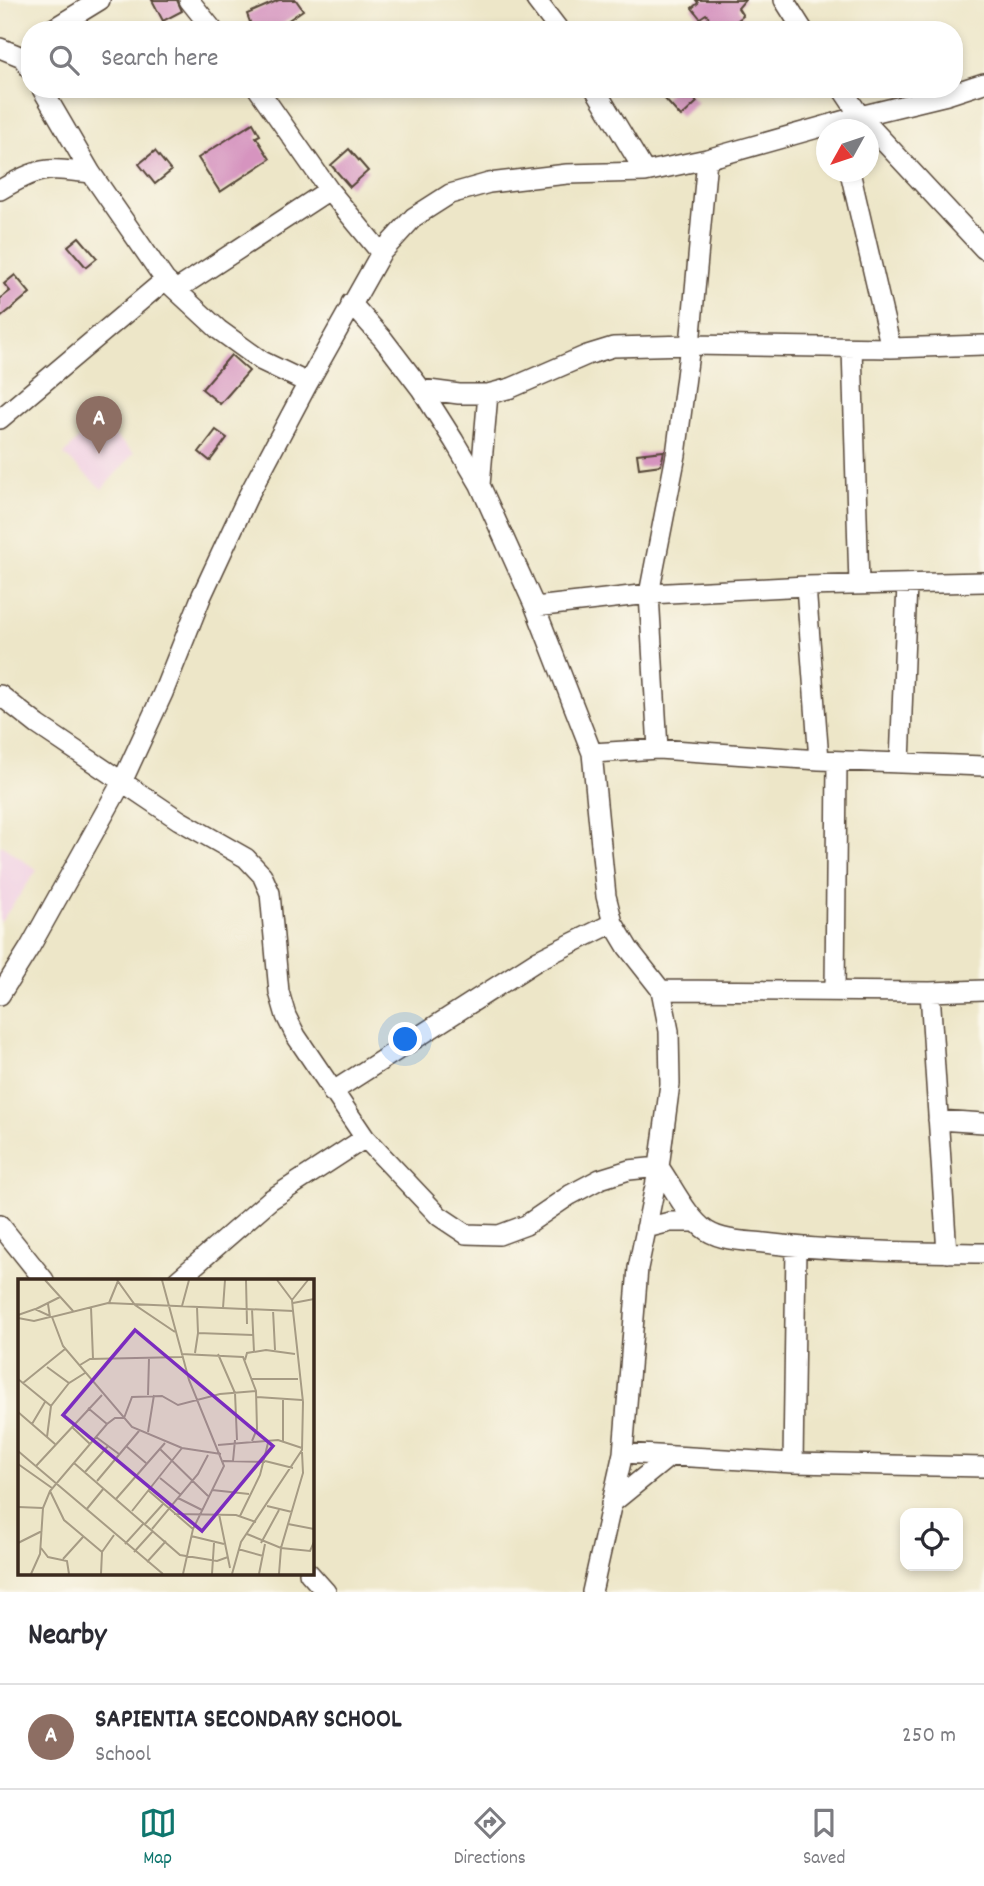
<!DOCTYPE html>
<html lang="en">
<head>
<meta charset="utf-8">
<style>
	:root { --surface:#fff; --page:#f2f2f3; --text:#2b2b33; --muted:#7c7c81; --line:#e1e1e2; --accent:#0f766e }
	body { margin:0; font-family:Dekko,sans-serif; background:var(--page); color:var(--text) }
	.controls { position:absolute; right:21px; bottom:21px; display:grid; overflow:hidden; border-radius:14px; box-shadow:0 4px 10px #0003 }
	.controls button { width:63px; height:63px; display:grid; place-items:center; padding:0; border:0; border-bottom:2px solid var(--line); background:var(--surface); color:var(--text); font:35px sans-serif }
	.compass { position:absolute; left:816px; top:119px; width:63px; height:63px; border-radius:50%; background:var(--surface); box-shadow:0 4px 10px #0003; rotate:230deg }
	.you { position:absolute; left:406px; top:1040px; width:24px; height:24px; margin:-18px; border:5px solid #fff; border-radius:50%; background:#1a73e8; box-shadow:0 0 0 10px #1a73e833 }
	.badge { display:grid; place-items:center; width:46px; height:46px; border-radius:50%; background:var(--accent); color:#fff; font-size:23px; font-weight:700 }
	.pin { position:absolute; translate:-50% -58px; filter:drop-shadow(0 2px 4px #0008) }
	.pin::after { content:''; position:absolute; top:37px; width:24px; height:21px; background:inherit; clip-path:polygon(0 0,100% 0,50% 100%) }
	.list { margin:0; padding:0; list-style:none }
	h2 { display:flex; justify-content:space-between; align-items:center; height:91px; margin:0; padding:0 28px; font-size:30px }
	h2 small { font-size:23px; font-weight:400; color:var(--muted) }
	.list li { display:grid; grid-template-columns:46px 1fr auto; gap:21px; align-items:center; box-sizing:border-box; height:105px; padding:0 28px; border-top:2px solid var(--line) }
	.list b { display:block; font-size:26px; white-space:nowrap }
	.list p { margin:0; font-size:23px; white-space:nowrap; color:var(--muted) }
	.list em { font-size:23px; font-style:normal; color:var(--muted) }
	.icon { flex:none; width:38px; height:38px; fill:none; stroke:currentColor; stroke-width:2; stroke-linecap:round; stroke-linejoin:round }
	.map { position:relative; flex:none; width:984px; height:1592px; overflow:hidden }
	.search { position:absolute; background:var(--surface); box-shadow:0 4px 10px #0003; left:21px; right:21px; top:21px; height:77px; display:flex; align-items:center; gap:18px; box-sizing:border-box; padding:0 24px; border-radius:28px; color:var(--muted); font-size:26px }
	.sheet { height:196px; background:var(--surface) }
	nav { display:flex; justify-content:space-around; align-items:center; box-sizing:border-box; height:98px; border-top:2px solid var(--line); background:var(--surface); font-size:19px; color:var(--muted) }
	nav a { display:grid; justify-items:center; gap:4px }
	nav .on { color:var(--accent) }
	.map>svg:first-child { display:block }
	.built { fill:#f1d0e3 }
	.building { fill:#d694bf }
	.lines { fill:none; stroke-linecap:round; stroke-linejoin:round }
	.street-casing { stroke:#564638; stroke-width:22 }
	.street { stroke:#fff; stroke-width:19 }
	.inset-road { fill:none; stroke:#a69b84; stroke-width:2 }
	.view { fill:#7b2cbf; fill-opacity:0.15; stroke:#7b2cbf; stroke-width:3.5 }
	.inset-edge { fill:none; stroke:#3b2a1e; stroke-width:3.5 }
</style>
</head>
<body>
<div class="map">
<svg width="984" height="1592" viewBox="0 0 984 1592">
	<rect width="100%" height="100%" fill="#fbf7ec"/>
	<filter id="ink" filterUnits="userSpaceOnUse"><feTurbulence type="fractalNoise" baseFrequency=".0143" numOctaves="2"/><feDisplacementMap in="SourceGraphic" scale="14" xChannelSelector="R" yChannelSelector="G"/><feConvolveMatrix kernelMatrix="1 2 1 2 8 2 1 2 1" color-interpolation-filters="sRGB"/></filter>
	<filter id="wash" filterUnits="userSpaceOnUse"><feTurbulence type="fractalNoise" baseFrequency=".00686" numOctaves="4" result="noise"/><feDisplacementMap in="SourceGraphic" scale="28" xChannelSelector="R" yChannelSelector="G"/><feGaussianBlur stdDeviation="1.57" result="paint"/><feColorMatrix in="noise" values="0 0 0 0 0 0 0 0 0 0 0 0 0 0 0 0 0 1.4 0 .05"/><feComposite in="paint" operator="in"/></filter>
	<g filter="url(#wash)">
		<rect width="100%" height="100%" fill="#ede6c8"/>
		<!-- built -->
		<path class="built" d="M96,419l38,34 -32,36 -38,-34z
			M1,845l36,25 -37,53v-76z"/>
		<g id="blocks">
			<!-- building -->
			<path class="building" d="M152,0h25l5,11 -19,10z
				M279,0h17l7,10 -29,20h-21l-6,-16z
				M696,0h49l-7,8 5,8 -18,14h-7l-12,-16 -6,4 -8,-10 6,-5z
				M673,89h12l12,13 -16,15 -17,-19z
				M253,123l7,12 -4,2 14,22 -50,33 -22,-34z
				M349,149l19,22 -18,16 -19,-22z
				M155,151l16,20 -16,13 -16,-20z
				M79,237l18,21 -11,9 -18,-21z
				M15,275l15,18 -30,25v-19l10,-8 -6,-7z
				M231,355l18,16 -29,33 -18,-15z
				M216,430l11,8 -17,23 -11,-9z
				M664,451l-3,14 -22,3 -2,-14z"/>
		</g>
	</g>
	<g filter="url(#ink)">
		<use href="#blocks" fill-opacity="0" stroke="#564638" stroke-width="2"/>
		<g class="lines">
			<defs>
				<path id="street" d="M189,0l24,30
					M536,0l23,30
					M784,0l19,30
					M51,30l49,-30
					M0,48l22,9 8,12
					M42,89l49,84 74,107 54,50 43,31 46,22
					M258,89l71,101 52,63
					M595,89l50,83
					M842,89l18,27 124,133
					M850,172l41,176
					M0,190c41,-24 46,-22 91,-17
					M176,290l153,-100
					M351,303l32,36 38,50 33,52 26,44 55,122 57,146 14,143 7,27 15,25 33,42 8,41 1,53 -11,83 -21,101 -15,185 -31,139
					M852,348l7,237
					M421,389l38,5h29l23,-6 76,-33 26,-8 77,-2 201,3 93,-3
					M0,419l165,-139
					M480,485l8,-91
					M806,586l13,174
					M535,607l114,-13 157,-8 178,-4
					M0,695l38,30 141,95 67,38 16,17 8,18 9,99 7,24 10,20 69,102 74,78 27,18 33,1 27,-10 44,-30 30,-16 29,-9 30,-3c13,18 29,52 48,64 16,10 39,10 57,12 74,9 146,9 220,10
					M658,749l-9,-155 27,-139 14,-110 17,-186
					M592,753l66,-4 161,11 165,6
					M900,763l7,-179
					M661,990l269,2 54,-2
					M835,991l2,-230
					M930,992l17,261
					M0,995l30,-48 92,-165 41,-89 39,-98 46,-99 60,-113 73,-130 33,-36 36,-23 39,-11 78,-9 78,-2 62,-13 153,-43 87,-21 37,-12
					M332,1092l206,-132 75,-37
					M938,1120l46,3
					M0,1225l44,55
					M646,1228l24,-6h26
					M178,1280l92,-80 95,-62
					M623,1453l170,10 191,4
					M793,1463l3,-216
					M611,1504l59,-48
					M309,1573l17,19"/>
			</defs>
			<!-- street casing -->
			<use href="#street" class="street-casing"/>
			<!-- street -->
			<use href="#street" class="street"/>
		</g>
	</g>
	<!-- overview -->
	<g transform="translate(18 1279)">
		<rect width="296" height="296" fill="#ede6c8"/>
		<path class="inset-road" d="M27,1l28,31M99,1l18,25 40,27M144,1l27,100 35,86 -31,63 -10,45M228,1l1,44M259,1l15,20 1,11M274,21l16,-20M91,24l9,-22M275,24l21,-4M164,27l7,-26M73,28l2,52M179,28l1,26M205,29l2,-28M18,30l24,-12M234,30l2,43M255,31l2,40M0,36l17,-6 17,8 56,-14 185,8 10,91 -1,48 -61,92 -9,32M34,38l11,29 69,81 50,21 39,6M0,39l16,3 16,-4 -2,-13M177,74l3,-20 55,2M163,75l62,3 13,34 1,38 -5,12M200,75l17,39 2,47M227,81l2,-7 19,-3 29,4M62,86l10,-6 92,-2M29,88l22,16 16,-10M0,100l33,27M234,100h46M5,104l42,-34M130,116l1,-37M239,118l45,3M70,129l19,16M0,133l37,32M14,145l13,-22M54,148l18,17M130,153l6,-37M29,158l4,-31 18,-23M78,158l23,17M265,162v-41M200,166l60,-5 24,8M108,167l20,17M142,170l48,47M0,172l145,123M205,182l42,1M215,182l2,-21M247,182l28,7M56,184l106,92 37,6 11,-4M0,185l34,24M18,187l66,-71M67,193l23,-26M142,199l21,17M79,202l42,-50M194,211l37,4M32,212l14,29 38,32M131,212l44,38M160,219l24,12M98,220l49,-56M249,227l25,6M0,228l25,1M68,231l18,-22M114,232l50,-63M156,235l62,1 20,7M201,235l11,54M222,237l20,-41 8,-32M127,245l18,-20M270,245l26,5M134,250l46,-55 10,-19M229,255l34,14 29,3 4,-9M173,257l33,8M0,264l24,-12M243,264l18,-33M107,265l19,-21M23,269l7,9 19,4 2,13M220,270l25,7M116,273l19,-21M45,280l20,-22M129,283l19,-21M13,295l9,-20 3,-46 7,-17 57,-67 8,-6h9l8,-21 30,-1 16,9 42,-11 36,-3M83,295l1,-22 12,-17M194,295l2,-31M241,295l6,-30M261,295l2,-26 22,-75 -1,-21"/>
		<path class="view" d="M117,51l138,116 -71,85 -139,-116z"/>
		<rect width="296" height="296" class="inset-edge"/>
	</g>
</svg>
<div class="controls">
<button><svg class="icon" aria-label="locate" viewBox="0 0 24 24"><circle cx="12" cy="12" r="6"/><path d="M12 2v4M12 18v4M2 12h4M18 12h4"/></svg></button>
</div>
<svg class="compass" viewBox="-18 -18 36 36"><path d="M0-13l5 13h-10z" fill="#e53935"/><path d="M0 13l5-13h-10z" fill="#7c7c81"/></svg>
<div class="you"></div>
<div class="pin badge" style="left:99px;top:454px;background:#8d6e63">A</div>
<div class="search"><svg class="icon" aria-label="search" viewBox="0 0 24 24"><circle cx="10" cy="10" r="6"/><path d="M15 15l6 6"/></svg>Search here</div>
</div>
<section class="sheet">
<h2>Nearby<small></small></h2>
<ul class="list">
<li><span class="badge" style="background:#8d6e63">A</span><div><b>SAPIENTIA SECONDARY SCHOOL</b><p>School</p></div><em>250 m</em></li>
</ul>
</section>
<nav>
<a class="on"><svg class="icon" aria-label="map" viewBox="0 0 24 24"><path d="M3 6l6-2 6 2 6-2v14l-6 2-6-2-6 2zM9 4v14M15 6v14"/></svg>Map</a>
<a><svg class="icon" aria-label="directions" viewBox="0 0 24 24"><path d="M12 3l9 9-9 9-9-9zM9 14v-3h6M13 9l2 2-2 2"/></svg>Directions</a>
<a><svg class="icon" aria-label="saved" viewBox="0 0 24 24"><path d="M7 4h10v16l-5-4-5 4z"/></svg>Saved</a>
</nav>
</body>
</html>
